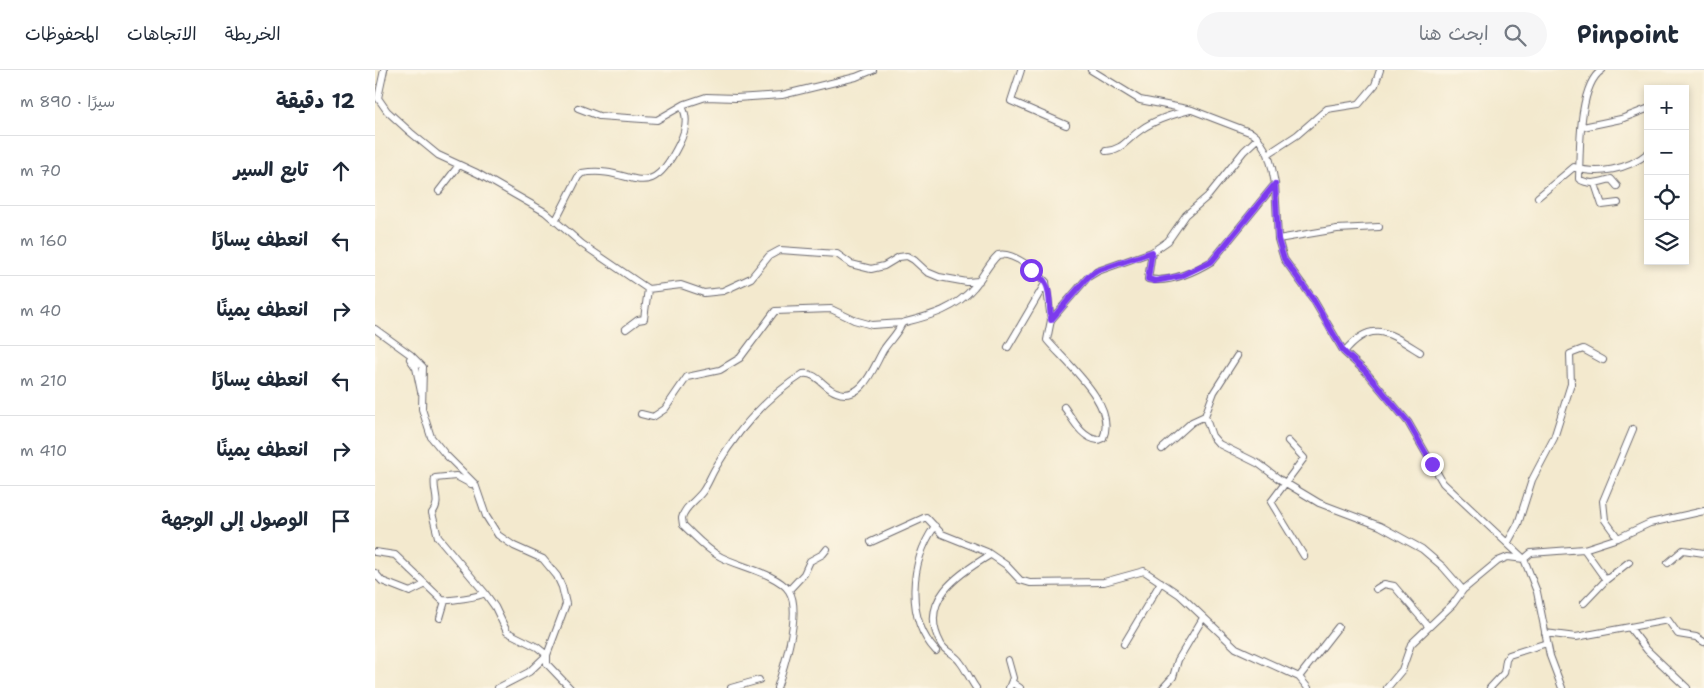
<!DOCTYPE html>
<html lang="ar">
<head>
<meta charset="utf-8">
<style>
	:root { --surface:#fff; --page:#f6f6f7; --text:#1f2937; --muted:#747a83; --line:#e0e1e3 }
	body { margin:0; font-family:"Shantell Sans","Playpen Sans Arabic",sans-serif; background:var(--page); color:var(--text); direction:rtl }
	.controls { position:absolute; right:15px; top:15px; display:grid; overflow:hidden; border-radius:0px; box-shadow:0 2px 8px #0003 }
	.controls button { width:45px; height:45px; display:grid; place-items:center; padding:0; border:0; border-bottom:1px solid var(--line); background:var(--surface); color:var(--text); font:25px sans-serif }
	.stop { position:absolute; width:15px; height:15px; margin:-11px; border:4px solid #7c3aed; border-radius:50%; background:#fff }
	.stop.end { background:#7c3aed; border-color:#fff; box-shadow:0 1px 5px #0008 }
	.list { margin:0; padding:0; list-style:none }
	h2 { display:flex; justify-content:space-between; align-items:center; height:65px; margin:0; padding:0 20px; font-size:21px }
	h2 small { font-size:16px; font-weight:400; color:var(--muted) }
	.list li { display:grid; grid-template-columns:32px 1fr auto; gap:15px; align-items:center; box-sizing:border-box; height:70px; padding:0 20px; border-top:1px solid var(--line) }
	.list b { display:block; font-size:19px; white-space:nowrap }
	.list em { font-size:16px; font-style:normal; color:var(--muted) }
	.icon { flex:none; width:28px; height:28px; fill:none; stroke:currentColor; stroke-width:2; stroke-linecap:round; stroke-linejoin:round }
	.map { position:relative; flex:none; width:1329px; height:618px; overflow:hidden; direction:ltr }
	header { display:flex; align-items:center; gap:30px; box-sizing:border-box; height:70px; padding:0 25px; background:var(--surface); border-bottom:1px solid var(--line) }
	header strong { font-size:24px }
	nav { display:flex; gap:28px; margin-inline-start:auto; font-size:18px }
	.search { width:350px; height:45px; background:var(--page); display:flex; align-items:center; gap:12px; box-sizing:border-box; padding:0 18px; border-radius:28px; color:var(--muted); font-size:19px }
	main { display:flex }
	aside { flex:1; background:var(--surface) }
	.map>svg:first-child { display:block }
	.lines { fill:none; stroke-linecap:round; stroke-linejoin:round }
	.minor-casing { stroke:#6b686e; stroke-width:8 }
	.minor { stroke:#fff; stroke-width:6 }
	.route { stroke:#7c3aed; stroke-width:6 }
</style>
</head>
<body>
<header>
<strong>Pinpoint</strong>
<div class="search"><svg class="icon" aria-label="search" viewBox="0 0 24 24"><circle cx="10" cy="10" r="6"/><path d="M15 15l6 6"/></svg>ابحث هنا</div>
<nav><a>الخريطة</a><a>الاتجاهات</a><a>المحفوظات</a></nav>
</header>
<main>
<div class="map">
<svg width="1329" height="618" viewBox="0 0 1329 618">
	<rect width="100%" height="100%" fill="#fcf5e5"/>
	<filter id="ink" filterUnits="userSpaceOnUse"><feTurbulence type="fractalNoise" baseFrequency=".02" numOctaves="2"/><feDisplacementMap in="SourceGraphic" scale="10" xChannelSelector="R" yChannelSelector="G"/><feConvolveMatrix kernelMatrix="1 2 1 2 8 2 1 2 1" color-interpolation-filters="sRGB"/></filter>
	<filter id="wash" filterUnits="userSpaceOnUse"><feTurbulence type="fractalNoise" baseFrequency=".0096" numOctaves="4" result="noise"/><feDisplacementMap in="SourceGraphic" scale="20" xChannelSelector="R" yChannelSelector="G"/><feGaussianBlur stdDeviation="1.12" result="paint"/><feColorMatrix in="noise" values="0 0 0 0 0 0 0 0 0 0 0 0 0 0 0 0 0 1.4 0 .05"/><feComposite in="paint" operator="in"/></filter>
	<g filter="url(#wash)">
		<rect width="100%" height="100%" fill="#f3e9ce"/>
	</g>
	<g filter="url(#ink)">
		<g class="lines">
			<defs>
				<path id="minor" d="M9,0l-6,28 9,13 23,21 28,23 39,18 68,39 37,32 66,45 33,-4 23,8 19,-2 28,-13 18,-22 11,-6 57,4 14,10 20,5 13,-3 15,-9 8,-1 7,4 13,12 12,5 28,5 12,-1
					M646,0l-10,31 55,24
					M716,0l49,30 52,10 60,23 6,5 10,16 4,14 3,16 3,55 6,20 29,40 31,53 21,19 43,51 35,61 81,76 13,33 13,64 12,32
					M1227,0c-24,15 -22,82 -23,109 11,7 21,3 32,0l6,7
					M203,38l21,8 58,4 28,-16 21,-7 30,1 46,-3 74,-18 17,-7
					M1208,57l38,-8 26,-10
					M731,81c17,-1 22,-13 36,-22 14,-10 32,-15 48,-19
					M893,84l29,-19 30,-26 32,-5 16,-19 5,-15
					M1220,114l7,21 16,-2
					M64,121l20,-26
					M1163,127l36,-30c23,9 55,2 74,-14
					M181,150l22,-43 4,-4c51,-9 65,36 97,-29 6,-12 10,-26 3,-37
					M903,169l59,-10 42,-2
					M777,182l-4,27c21,4 46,-7 64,-18l63,-77
					M676,250l-4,20c18,22 71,65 56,98l-5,2c-17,-2 -25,-21 -34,-33
					M0,259l36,26 12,12 -1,42 9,28 14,17 30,30 11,32 12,19 16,11 29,13 14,17 5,11 4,17 -19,51v9l23,24
					M251,259l12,-9 6,-1 4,-30
					M633,277l38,-65
					M969,282c28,-34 45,-19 76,0
					M862,286l-23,36 -9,24 7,20 7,8 40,20 20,15 40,24 61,23 42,23 21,18 20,23
					M35,289l6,9 5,24
					M266,344l12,3 12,-8 22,-32 33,-7 20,-12 35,-47 56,-2 23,11 18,5 30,-2
					M913,371l16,17 -33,44 33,54
					M787,379l30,-27 13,-6
					M96,414l-15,-8 -21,2c-3,13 7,24 -3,35l6,24 47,56
					M560,456c-25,36 -30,92 1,125
					M1243,468l-13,-18 -2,-19 30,-72
					M496,472l55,-25 16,17 45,18 19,13 14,15 10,3 74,-1 40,-11 36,24 56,53 63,29 9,11
					M1133,472l10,-18 14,-44 22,-42 17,-54 -1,-30 13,-5 20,11
					M1209,479l22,31 -22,23
					M0,482l20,3 47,45c7,1 37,-3 43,-7l10,14 12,25 30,15 10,8 -18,17 -31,16
					M1149,489l7,-6 53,-4 34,-11 32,-15 54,-12
					M1293,493l15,-13 21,3
					M0,503l7,8 28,11 14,-7
					M1231,510l23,-18
					M1001,519l8,-5 10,2 34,40
					M414,520l15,-16 6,-13 13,-7 4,-5
					M65,548l5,-17
					M1255,558l17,22 40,38
					M1170,563l31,4 92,-17 10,14 18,3 8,5
					M749,574l37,-62
					M633,590l5,18 -4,10
					M924,607l39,-50
					M638,613l7,5
					M356,618l28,-8
					M402,618c7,-21 25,-77 12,-97 -11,-17 -51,-25 -68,-34 -15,-8 -26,-21 -38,-32l-1,-7c2,-11 14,-17 21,-27 5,-7 8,-16 13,-24 21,-36 51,-70 87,-93 14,-2 21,14 33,18 27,11 38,-27 48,-43 6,-9 14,-16 18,-26 27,-7 53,-13 72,-36 9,-10 14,-23 24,-32 15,-4 38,16 48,27l5,38 37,-43 10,-6 54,-19 16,-11 18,-26 22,-19 36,-45 14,-13
					M601,618c-6,-8 -10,-19 -16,-26 -5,-8 -15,-10 -19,-18 -24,-43 17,-70 49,-89
					M788,618l10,-11 5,-17 25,-42
					M1012,618l15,-18 9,-26 42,-40 10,-14 35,-29 10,-4 16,2
					M1115,618l14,-15 2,-13 3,-5 38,-12"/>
			</defs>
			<!-- minor casing -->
			<use href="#minor" class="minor-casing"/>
			<!-- minor -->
			<use href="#minor" class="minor"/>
		</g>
	</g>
	<g class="lines" filter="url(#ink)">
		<!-- route -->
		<path class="route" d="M656,200c23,12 17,28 20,50l37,-43 9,-6 55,-19 -4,27 7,2 26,-5 31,-15 63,-77 3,55 6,20 29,40 31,53 21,19 43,51 24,42"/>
	</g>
</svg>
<div class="controls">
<button>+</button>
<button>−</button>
<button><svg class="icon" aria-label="locate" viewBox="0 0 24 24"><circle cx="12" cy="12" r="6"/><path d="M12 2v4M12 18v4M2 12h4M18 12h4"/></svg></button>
<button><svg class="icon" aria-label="layers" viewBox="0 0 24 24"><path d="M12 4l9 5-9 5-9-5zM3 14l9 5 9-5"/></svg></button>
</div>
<div class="stop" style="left:656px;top:200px"></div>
<div class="stop end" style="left:1057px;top:394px"></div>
</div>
<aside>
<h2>12 دقيقة<small>سيرًا · 890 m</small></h2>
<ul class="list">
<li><svg class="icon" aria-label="ahead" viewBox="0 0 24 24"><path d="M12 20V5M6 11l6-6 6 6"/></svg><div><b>تابع السير</b></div><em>70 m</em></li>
<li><svg class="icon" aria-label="left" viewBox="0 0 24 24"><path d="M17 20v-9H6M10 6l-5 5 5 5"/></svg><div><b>انعطف يسارًا</b></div><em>160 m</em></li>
<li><svg class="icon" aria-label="right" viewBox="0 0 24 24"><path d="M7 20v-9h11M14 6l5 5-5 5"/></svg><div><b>انعطف يمينًا</b></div><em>40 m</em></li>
<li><svg class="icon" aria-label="left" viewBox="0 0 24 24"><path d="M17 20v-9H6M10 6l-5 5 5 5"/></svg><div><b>انعطف يسارًا</b></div><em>210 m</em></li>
<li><svg class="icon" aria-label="right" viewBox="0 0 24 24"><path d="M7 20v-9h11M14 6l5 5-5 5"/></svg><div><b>انعطف يمينًا</b></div><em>410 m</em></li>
<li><svg class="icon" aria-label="arrive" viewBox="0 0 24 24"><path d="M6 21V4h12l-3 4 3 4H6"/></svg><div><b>الوصول إلى الوجهة</b></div></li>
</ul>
</aside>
</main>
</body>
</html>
